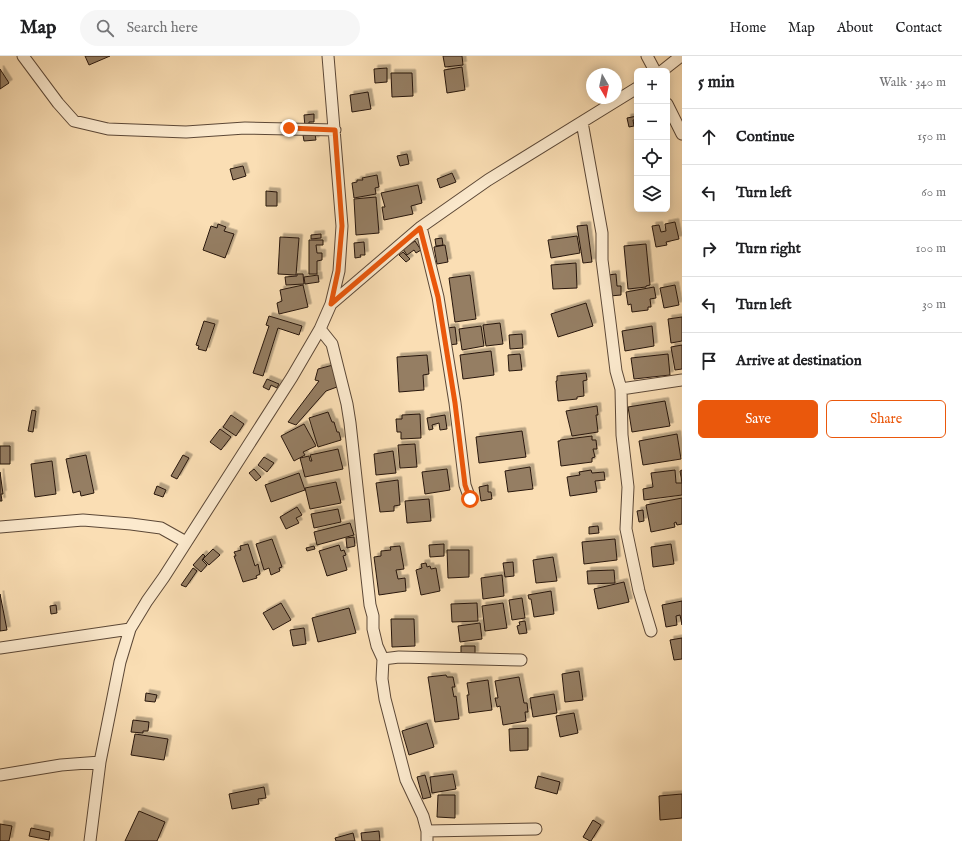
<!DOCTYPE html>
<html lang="en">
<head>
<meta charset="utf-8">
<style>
	:root { --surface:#fff; --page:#f6f6f6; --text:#202124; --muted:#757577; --line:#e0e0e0; --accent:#ea580c }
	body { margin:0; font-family:"IM FELL English",serif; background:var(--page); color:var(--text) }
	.controls { position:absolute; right:12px; top:12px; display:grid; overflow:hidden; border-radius:6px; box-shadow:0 2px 10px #0003 }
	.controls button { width:36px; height:36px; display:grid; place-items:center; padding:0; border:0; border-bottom:1px solid var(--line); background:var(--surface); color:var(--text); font:20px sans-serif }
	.compass { position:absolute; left:586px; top:12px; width:36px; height:36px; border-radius:50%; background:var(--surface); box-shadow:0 2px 10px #0003; rotate:171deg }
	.stop { position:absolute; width:12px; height:12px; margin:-9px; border:3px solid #ea580c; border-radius:50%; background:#fff }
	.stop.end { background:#ea580c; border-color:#fff; box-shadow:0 1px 4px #0008 }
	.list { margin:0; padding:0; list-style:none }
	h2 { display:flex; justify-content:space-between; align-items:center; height:52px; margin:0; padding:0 16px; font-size:17px }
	h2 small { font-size:13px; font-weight:400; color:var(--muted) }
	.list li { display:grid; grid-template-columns:26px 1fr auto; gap:12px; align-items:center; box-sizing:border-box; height:56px; padding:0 16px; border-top:1px solid var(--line) }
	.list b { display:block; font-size:15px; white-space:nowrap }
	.list em { font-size:13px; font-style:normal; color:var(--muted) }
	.actions { display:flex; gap:8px; padding:12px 16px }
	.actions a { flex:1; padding:9px 0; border:1px solid var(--accent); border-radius:6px; text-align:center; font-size:14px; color:var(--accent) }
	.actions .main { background:var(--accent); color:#fff }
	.icon { flex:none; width:22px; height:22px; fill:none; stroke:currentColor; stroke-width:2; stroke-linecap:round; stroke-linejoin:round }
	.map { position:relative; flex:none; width:682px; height:785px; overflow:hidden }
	header { display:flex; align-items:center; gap:24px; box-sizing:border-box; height:56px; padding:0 20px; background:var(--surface); border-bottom:1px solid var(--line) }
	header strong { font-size:19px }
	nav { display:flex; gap:22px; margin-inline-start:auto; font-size:14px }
	.search { width:280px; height:36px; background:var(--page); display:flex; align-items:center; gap:10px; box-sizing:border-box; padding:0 14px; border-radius:22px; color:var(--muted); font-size:15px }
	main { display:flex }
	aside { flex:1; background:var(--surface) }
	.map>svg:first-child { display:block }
	.building { fill:#957e64; stroke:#27160d; filter:url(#shadow) }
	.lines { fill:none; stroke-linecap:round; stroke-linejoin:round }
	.street-casing { stroke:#5c4837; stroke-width:13 }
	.street { stroke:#fceace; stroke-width:11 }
	.route { stroke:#ea580c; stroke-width:5 }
</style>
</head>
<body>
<header>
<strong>Map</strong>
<div class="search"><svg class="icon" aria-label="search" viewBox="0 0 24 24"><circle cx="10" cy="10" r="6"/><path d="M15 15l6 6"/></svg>Search here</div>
<nav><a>Home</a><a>Map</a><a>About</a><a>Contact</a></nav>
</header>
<main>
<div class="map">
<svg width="682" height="785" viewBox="0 0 682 785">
	<defs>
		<filter id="shadow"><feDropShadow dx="3.5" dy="-3.5" stdDeviation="0" flood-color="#0004"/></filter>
	</defs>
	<rect width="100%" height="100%" fill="#fadeb4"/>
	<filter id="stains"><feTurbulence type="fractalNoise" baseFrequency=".005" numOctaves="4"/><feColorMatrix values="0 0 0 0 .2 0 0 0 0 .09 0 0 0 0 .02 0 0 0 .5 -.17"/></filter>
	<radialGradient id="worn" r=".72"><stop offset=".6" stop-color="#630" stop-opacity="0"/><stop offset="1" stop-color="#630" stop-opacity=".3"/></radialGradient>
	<!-- building -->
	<path class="building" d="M85,0h25l-21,9z
		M443,0h19l1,9 -18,2z
		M462,11l3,23 -18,3 -3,-23z
		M387,12v14l-12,1 -1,-14z
		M0,13l9,14 -9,6z
		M391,17h21l1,23 -21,1z
		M368,36l3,17 -19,3 -2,-17z
		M314,58v8h-5v4l-4,1 -1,-12z
		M637,60v9h-1l-1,-5h-2l1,6 -5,1 -2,-9z
		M315,78l1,6 -12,1 -1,-6z
		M407,98l2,10 -9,2 -3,-10z
		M243,110l3,10 -13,4 -3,-11z
		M452,117l4,9 -16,6 -3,-9z
		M377,119l2,12 -4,1 1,6 -22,4 -2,-15 5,-1v-2h6l-1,-2z
		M418,129l4,18 -11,3 2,8 -29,6 -2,-13h3l-4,-14z
		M266,135l11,1v14h-11z
		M376,141l3,36 -23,2 -2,-36z
		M675,166l4,17 -13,3 1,3 -11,2 -4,-21 7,-1 2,7 5,-1 -1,-7z
		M218,168l8,3 -2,4 10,3 -9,24 -22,-8 8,-24 6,2z
		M587,169l5,37 -9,1 -6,-37z
		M321,178v4l-10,1v-4z
		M577,180l3,17 -29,5 -3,-18z
		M280,181l19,1 -3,37 -18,-1z
		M442,182l1,7 -7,1 -1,-7z
		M309,184h14v5h-7l1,8h5v7l-5,1v13h-8z
		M415,185l6,9 -5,3 -2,-3 -7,5 -4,-6z
		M364,186l1,13h-5l1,2 -6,1 -1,-15z
		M646,188l4,41 -4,1v1l-18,2 -4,-43z
		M445,189l3,17 -11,2 -3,-17z
		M403,196l7,7 -4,3 -7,-7z
		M576,207l1,25 -24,1 -2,-24z
		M297,218h6l1,10 -18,1 -1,-8 12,-1z
		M616,218l1,12h4v9l-11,1 -2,-21z
		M318,219l1,7 -14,2 -1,-7z
		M470,219l6,44 -21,3 -6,-44z
		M303,229l5,22 -29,7 -2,-11 5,-2 -2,-11z
		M675,229l4,20 -15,3 -4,-20z
		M654,231l2,11 -6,1 1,8h-3v3l-16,2 -1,-8 -3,1 -2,-13z
		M586,247l7,23 -35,11 -7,-23z
		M269,260l33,10 -3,9 -21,-7 -15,48 -10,-3 16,-47 -3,-1z
		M682,261v24l-11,2 -3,-24z
		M204,265l11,3 -9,27 -8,-2 1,-3 -3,-1z
		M500,267l3,21 -17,2 -3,-21z
		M481,270l3,20 -22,4 -3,-21z
		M652,270l2,20 -29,5 -3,-20z
		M455,271l2,17 -9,1 -1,-17z
		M522,278l1,14 -13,1 -1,-14z
		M682,289v24l-7,1 -4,-23z
		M491,295l3,24 -31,4 -3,-24z
		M520,298l2,16 -13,1 -1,-16z
		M668,298l2,21 -36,4 -3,-21z
		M427,299l2,19 -6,1 1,15 -25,2 -2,-35z
		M333,309l4,22 -11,4 -30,34 -8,-3 31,-41 -4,-1 3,-11z
		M586,317l1,7 -4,1 1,15 -7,1v2l-19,2 -2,-20h1v-5z
		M267,323l12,5 -2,4 -6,-3 -2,5 -6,-3z
		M665,345l5,25 -38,6 -4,-25z
		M597,350l1,9h-2l2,17 -26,4 -6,-25z
		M32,354l4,1 -3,21 -5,-1z
		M328,356l4,10h2l3,10h2l2,8 -23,7 -9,-29z
		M420,358l1,24 -20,1v-7h-4l-1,-13h6v-4z
		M231,359l13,9 -8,12 -13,-9z
		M445,359l2,14 -7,1 -1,-7 -7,2 1,4 -4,1 -2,-12z
		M304,368l12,22 -13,6 2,3 -11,6 -13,-25z
		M220,373l11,8 -10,13 -11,-8z
		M522,375l4,26 -47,6 -3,-26z
		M677,378l4,25 -38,6 -4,-24z
		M592,380v4h4l1,9h-4l2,8 -3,1v4l-31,4 -3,-25h2v-1z
		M415,388l2,23 -17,1 -2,-23z
		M0,390h10v18h-10z
		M338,393l5,20 -38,8 -5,-19 9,-2 1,5h2l-2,-6z
		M393,395l3,22 -20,2 -2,-21z
		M86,399l8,38 -13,3 -1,-5 -7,2 -7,-34z
		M183,399l6,3 -12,21 -6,-3z
		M264,401l10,6 -7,9 -9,-7z
		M52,405l4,33 -21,3 -4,-33z
		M530,411l3,22 -25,3 -3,-21z
		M254,413l7,8 -5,4 -7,-8z
		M447,413l3,21 -25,4 -3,-22z
		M591,414l1,3 12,-1 1,8 -10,1 2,11 -27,4 -3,-19 13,-2 -1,-3z
		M675,414l1,13h6l-2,-12 2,-1v25l-38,5 -1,-11 10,-2 -2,-14z
		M0,416l3,22h-2l1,7h-2z
		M299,417l6,17 -34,12 -6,-17z
		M398,424l2,25 -6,1v5l-14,1 -4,-29z
		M336,426l5,21 -31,6 -5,-21z
		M488,429v7h3l1,7 -11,2 -2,-14z
		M157,430l9,4 -3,7 -9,-3z
		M682,442v26l-5,1 -1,-3 -2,1 1,4 -24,5 -5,-27z
		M429,443l2,22 -24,2 -2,-22z
		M297,451l5,8 -6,3 3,5 -13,6 -6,-12z
		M338,453l3,13 -27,6 -3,-14z
		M643,454l1,11 -5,1 -2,-11z
		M350,467l4,12 -37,10 -3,-13z
		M598,470l1,7 -10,1v-7z
		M354,481l1,9 -8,2 -1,-10z
		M272,483l10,28 -3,1 1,3 -9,4 -2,-7 -5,2 -8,-26z
		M615,483l2,21 -33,4 -2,-22z
		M248,488l7,22 3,-2 2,10 -4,2 1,2 -14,4 -9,-26h2l-2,-4 7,-2 -1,-4z
		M444,488v12l-14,1 -1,-12z
		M671,488l3,20 -21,3 -2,-20z
		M339,489l2,6 3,-1 2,5 -3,1 4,14 -20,6 -8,-25z
		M314,490l1,3 -8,2 -1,-3z
		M400,490l4,23 -8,1 2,9 7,-1 1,13 -27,4 -5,-38 7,-1v-5l10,-1 -1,-3z
		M213,493l7,6 -11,10 -6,-6z
		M447,494h22v27l-21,1z
		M203,498l2,2 -3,4 5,5 -6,7 -8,-7z
		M553,501l4,24 -21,2 -3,-23z
		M513,506l1,14 -9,1 -2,-14z
		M426,507l1,4 3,-1 1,3 5,-1 4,23 -19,4 -5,-25 6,-2 -1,-4z
		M193,512l4,3 -11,16 -5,-2z
		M614,514l1,13 -27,1 -1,-13z
		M502,519l2,21 -21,3 -2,-21z
		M624,526l5,20 -31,7 -4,-20z
		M551,535l3,23 -20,3 -3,-18h-2l-1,-4z
		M0,538l7,36 -7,1z
		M522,542l3,20 -13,2 -3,-20z
		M682,545v24l-2,-10 -4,1 1,9 -11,2 -4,-22z
		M281,547l10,17 -18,10 -10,-17z
		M477,547l1,18 -26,1 -1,-18z
		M503,547l4,25 -22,3 -3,-25z
		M56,549l1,8 -6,1 -1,-8z
		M349,552l7,25 -38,9 -6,-24z
		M391,563h23l1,27 -23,1z
		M525,565l2,12 -8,1 -2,-8 3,-1 -1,-3z
		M480,567l2,16 -22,3 -2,-16z
		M304,572l2,16 -13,2 -3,-16z
		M682,582v21l-8,1 -4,-20z
		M461,590h14v9h-14z
		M579,615l4,29 -18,2 -3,-28z
		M446,619l1,2h6l2,10h-3l2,10 2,-1 3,23 -24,3 -7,-45z
		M519,621l5,26h3l1,9h-3l1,9 -23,4 -3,-19 -3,1 -2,-9h3l-3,-17z
		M488,624l4,30 -23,3 -2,-18h2l-2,-12z
		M146,637l11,2 -2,7 -10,-1z
		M554,638l3,19 -24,4 -3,-19z
		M574,657l4,20 -18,4 -4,-21z
		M133,664l16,2 -1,9h-5v2l-12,-1z
		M427,667l7,24 -25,8 -7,-24z
		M528,672v22l-18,1 -1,-22z
		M135,678l33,5 -4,21 -33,-5z
		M453,718l3,15 -24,4 -2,-16z
		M425,719l6,22 -8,2 -6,-22z
		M538,720l22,6 -3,12 -22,-6z
		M264,731l2,11 -8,1 1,5 -27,5 -3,-15z
		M682,738v24l-22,2 -1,-24z
		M438,739h17v23l-18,-1z
		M139,755l26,11 -8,19h-32z
		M593,764l8,5 -10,16h-1l-7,-4z
		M0,768l12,2 -3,15h-9z
		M31,772l19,4 -1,8 -20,-4z
		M379,775l1,10h-18l-1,-8z
		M353,777l2,8h-19l-1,-3z"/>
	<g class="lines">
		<defs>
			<path id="street" d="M23,0l35,47 16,18 34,8 78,3 59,-4 90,2
				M647,0l8,15
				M662,15l19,-15
				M667,48l15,30
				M582,66l20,111v27l8,62 6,49 5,18
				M421,171l17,70 17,106 10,82 5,14
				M331,248l90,-77 67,-47 149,-92
				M320,273l12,15 15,60 3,19 20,182 3,11v13l4,17 6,13 -1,20 3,20 21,81 17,36 4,15v10
				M0,471l83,-7 48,4 30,4 25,14
				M651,575l-12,-40 -13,-62 2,-42 -6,-52 -1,-46 61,-9
				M0,592l130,-19
				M383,603l16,-2 122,3
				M0,719l61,-10 39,-3
				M427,775l109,-2
				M90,785l10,-79 20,-100 10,-33 17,-28 17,-24 128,-200 28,-48 11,-25 8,-33 3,-45 -14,-170"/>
		</defs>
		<!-- street casing -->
		<use href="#street" class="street-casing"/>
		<!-- street -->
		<use href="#street" class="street"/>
	</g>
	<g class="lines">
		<!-- route -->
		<path class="route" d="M289,72l46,2 7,96 -4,45 -7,33 89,-76 18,69 17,106 10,82 5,14"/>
	</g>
	<rect width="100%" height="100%" filter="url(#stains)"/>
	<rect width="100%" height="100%" fill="url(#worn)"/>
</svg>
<div class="controls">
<button>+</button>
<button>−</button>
<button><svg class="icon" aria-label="locate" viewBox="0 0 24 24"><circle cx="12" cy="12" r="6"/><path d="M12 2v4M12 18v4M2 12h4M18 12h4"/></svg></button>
<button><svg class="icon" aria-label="layers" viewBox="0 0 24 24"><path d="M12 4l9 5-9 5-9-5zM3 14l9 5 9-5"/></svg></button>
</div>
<svg class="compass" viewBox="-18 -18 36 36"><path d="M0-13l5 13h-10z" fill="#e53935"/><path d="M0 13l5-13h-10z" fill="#757577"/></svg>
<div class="stop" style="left:470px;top:443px"></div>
<div class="stop end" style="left:289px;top:72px"></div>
</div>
<aside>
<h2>5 min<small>Walk · 340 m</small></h2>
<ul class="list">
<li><svg class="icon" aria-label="ahead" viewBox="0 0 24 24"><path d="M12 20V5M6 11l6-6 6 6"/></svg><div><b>Continue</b></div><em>150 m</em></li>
<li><svg class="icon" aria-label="left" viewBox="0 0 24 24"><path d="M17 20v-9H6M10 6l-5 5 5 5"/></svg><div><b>Turn left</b></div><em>60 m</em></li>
<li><svg class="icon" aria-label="right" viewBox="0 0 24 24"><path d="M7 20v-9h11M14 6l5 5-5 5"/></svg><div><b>Turn right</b></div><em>100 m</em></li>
<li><svg class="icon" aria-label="left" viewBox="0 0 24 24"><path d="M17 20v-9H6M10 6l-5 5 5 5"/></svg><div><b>Turn left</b></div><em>30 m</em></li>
<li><svg class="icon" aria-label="arrive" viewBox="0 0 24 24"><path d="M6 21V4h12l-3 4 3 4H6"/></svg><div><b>Arrive at destination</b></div></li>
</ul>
<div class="actions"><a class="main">Save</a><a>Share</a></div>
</aside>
</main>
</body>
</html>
